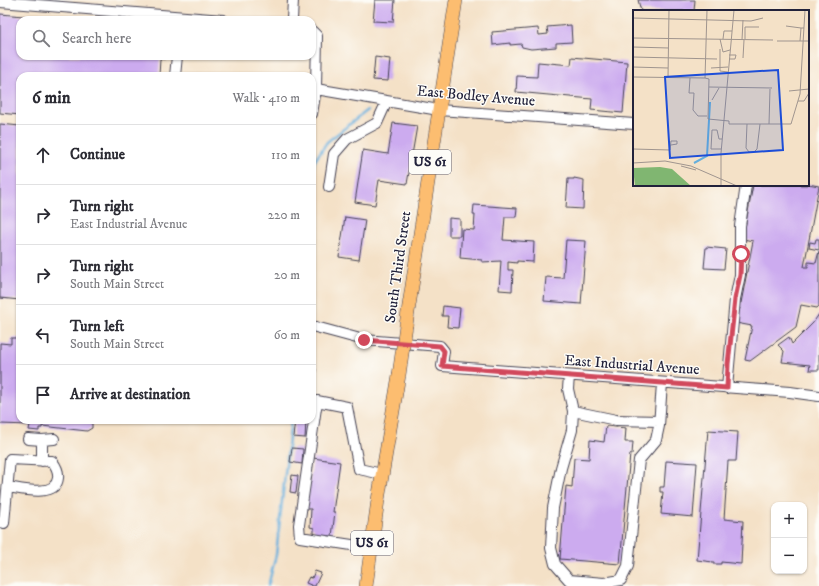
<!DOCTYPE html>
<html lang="en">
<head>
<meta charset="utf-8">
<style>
	:root { --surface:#fff; --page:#f2f2f3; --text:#2b2b33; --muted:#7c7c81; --line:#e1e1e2 }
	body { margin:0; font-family:"IM FELL DW Pica",serif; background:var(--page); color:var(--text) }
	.controls { position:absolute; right:12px; bottom:12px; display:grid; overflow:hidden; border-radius:8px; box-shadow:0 1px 3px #0004 }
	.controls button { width:36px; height:36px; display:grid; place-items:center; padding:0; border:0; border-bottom:1px solid var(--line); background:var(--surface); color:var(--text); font:20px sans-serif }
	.stop { position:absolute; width:12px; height:12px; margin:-9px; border:3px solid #d1495b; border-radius:50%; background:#fff }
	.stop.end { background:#d1495b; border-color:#fff; box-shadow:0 1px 4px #0008 }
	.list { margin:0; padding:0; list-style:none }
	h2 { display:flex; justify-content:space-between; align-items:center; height:52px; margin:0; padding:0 16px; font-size:17px }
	h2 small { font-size:13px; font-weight:400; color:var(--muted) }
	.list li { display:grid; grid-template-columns:26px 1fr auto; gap:12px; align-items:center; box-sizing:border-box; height:60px; padding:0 16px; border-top:1px solid var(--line) }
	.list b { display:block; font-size:15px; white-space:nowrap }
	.list p { margin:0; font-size:13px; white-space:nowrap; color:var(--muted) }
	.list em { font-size:13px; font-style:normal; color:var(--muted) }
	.icon { flex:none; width:22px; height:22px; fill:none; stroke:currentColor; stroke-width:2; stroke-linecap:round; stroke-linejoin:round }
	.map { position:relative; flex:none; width:819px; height:586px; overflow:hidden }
	.search { position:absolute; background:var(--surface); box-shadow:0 1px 3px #0004; left:16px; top:16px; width:300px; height:44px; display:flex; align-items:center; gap:10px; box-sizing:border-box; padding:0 14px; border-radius:12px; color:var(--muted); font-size:15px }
	.panel { position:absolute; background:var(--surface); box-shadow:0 1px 3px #0004; left:16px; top:72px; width:300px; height:352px; border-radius:12px }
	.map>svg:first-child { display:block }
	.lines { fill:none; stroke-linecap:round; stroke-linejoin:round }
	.stream { stroke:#65afdd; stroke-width:2.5 }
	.building { fill:#ccabef }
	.minor-casing { stroke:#423f50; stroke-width:12 }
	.major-casing { stroke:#423f50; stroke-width:14 }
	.minor { stroke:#fff; stroke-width:10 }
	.major { stroke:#fcbd6f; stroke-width:13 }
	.major-bridge-casing { stroke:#423f50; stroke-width:14; stroke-linecap:butt }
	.major-bridge { stroke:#fcbd6f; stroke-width:13 }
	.route { stroke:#d1495b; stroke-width:5 }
	.labels { text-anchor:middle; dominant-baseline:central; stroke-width:3; stroke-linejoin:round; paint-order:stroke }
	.shield { fill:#fdfcf7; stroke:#646373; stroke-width:1 }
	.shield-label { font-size:14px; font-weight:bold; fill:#22223b }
	.street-label { font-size:15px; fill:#22223b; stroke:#fdfcf7 }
	.inset-river { fill:none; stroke:#65afdd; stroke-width:2 }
	.inset-road { fill:none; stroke:#a0958f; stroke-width:1 }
	.view { fill:#1d4ed8; fill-opacity:0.15; stroke:#1d4ed8; stroke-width:2 }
	.inset-edge { fill:none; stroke:#22223b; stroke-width:2 }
</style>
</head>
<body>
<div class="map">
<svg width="819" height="586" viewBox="0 0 819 586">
	<rect width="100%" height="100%" fill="#fdfcf7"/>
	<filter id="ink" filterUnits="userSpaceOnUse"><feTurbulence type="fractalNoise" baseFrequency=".025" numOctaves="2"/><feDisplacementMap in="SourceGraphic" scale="8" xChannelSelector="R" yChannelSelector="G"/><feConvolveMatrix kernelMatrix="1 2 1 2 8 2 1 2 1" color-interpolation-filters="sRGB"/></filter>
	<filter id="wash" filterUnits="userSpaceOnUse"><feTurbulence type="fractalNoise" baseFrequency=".012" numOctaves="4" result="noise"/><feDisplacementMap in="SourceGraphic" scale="16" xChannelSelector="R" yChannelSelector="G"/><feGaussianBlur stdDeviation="0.9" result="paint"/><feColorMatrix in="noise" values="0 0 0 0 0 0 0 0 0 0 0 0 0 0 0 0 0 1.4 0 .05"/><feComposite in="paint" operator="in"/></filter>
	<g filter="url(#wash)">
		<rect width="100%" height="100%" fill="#f4e1c7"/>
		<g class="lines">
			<!-- stream -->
			<path class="stream" d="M312,190l2,-28 13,-20 41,-32
				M268,586l8,-31 15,-135"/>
		</g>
		<g id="blocks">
			<!-- building -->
			<path class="building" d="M375,0h20l-2,22 -20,-1z
				M638,0h57l-1,11h-53z
				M0,14l59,5v1h-39v36h145v3h-5l-1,17h-139v39l-20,-2z
				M571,25l1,17 -16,1v4l-25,2 -9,-2 -1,-3 -11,1v-2l-17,2 -1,-13 46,-4 1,7 9,-1 -1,-7z
				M375,57l15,2 -2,22 -15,-1z
				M572,57l55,5 -4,51 -32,-3 1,-11 -76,-7 1,-16 20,1 1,-15 33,3z
				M393,123l24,3 -10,58 -28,-4 -4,25 -20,-3 8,-52 25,4z
				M0,124l20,2v174l-20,-2z
				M574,178l10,2 -1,29 -17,-1 2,-29h6z
				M808,184l11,2 -15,81h4v-5l8,1 3,-12v55l-2,2 -16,-3 -5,22 -46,34 -5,-1 7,-34 -16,-3 4,-15 -3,-1 1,-5 3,1 12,-62 -10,-2 10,-54h55z
				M474,205l43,3 -1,9h-11l-2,23 31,2 -1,20 -16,-1v2l-9,-1v8h5l-1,21 -13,-1 2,-29 -19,1v-2l-22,-2 2,-29 12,1 1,-15h-2z
				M345,217l20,3 -6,40 -20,-3z
				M449,218l11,1v17h-11z
				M816,239h3v11l-10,-2 1,-6 5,1z
				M566,240l20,1 -5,63 -37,-3 2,-24 17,1z
				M706,247l20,2 -2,20 -20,-1z
				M443,306l17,2 -2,20 -11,-1 1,-11h-6z
				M819,314v56h-10l1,-5 -28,-3 2,-11 -6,-6 11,-8 3,7 21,-21z
				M11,338h9v82h72v8l-5,3 -45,-5v2h-3v3l-10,-1 1,-5 -30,-1v-81l11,1z
				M312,368l4,1 -2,15h-2z
				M295,420h11l-1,18 -12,-1z
				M606,426l20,2 -1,14h8l-1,12h-2l-10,110 -60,-5 6,-73 6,1 2,-29 15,1 1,-19 14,2z
				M708,430l30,2 -2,29h-8l-4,58 19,2 -2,43 -20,-2v2h-8v-2l-16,-2z
				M292,448l11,1 -1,15 -12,-2z
				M313,458l27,4 -7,50h2l-3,24 -18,-1v-7l-4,-1 1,-18h-5z
				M666,461l31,2 -4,54 -32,-3 2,-22h-3v-5h4z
				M292,475l6,1 -2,17 -6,-1z
				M315,571l6,2 -6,13h-2l-7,-3 3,-6 3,1z"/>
		</g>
	</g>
	<g filter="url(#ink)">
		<use href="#blocks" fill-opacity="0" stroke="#423f50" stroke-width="1"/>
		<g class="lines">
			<defs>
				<path id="minor" d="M0,2l223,18
					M292,20l1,-20
					M312,31l5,5 -1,53 -4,25
					M175,76l2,-20
					M316,89l123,21 195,14
					M329,187l5,-33 13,-15 30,-16 10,-22
					M312,326l52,14 76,6 4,5 -2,15 348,26 29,4
					M569,376l-1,13 5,22 -1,19 -11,38 -8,40 -2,40 4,16 14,16 35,3 17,-3 7,-14 11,-106 17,-20 3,-14 3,-43
					M727,388l8,-89 5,-24v-49l6,-41
					M573,411l43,9 43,1
					M28,439l14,1
					M42,461v-21l12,-1
					M0,522l4,1 6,-64 42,2c4,5 7,10 6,17 -2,20 -36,11 -50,9
					M371,548l-71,-11 -1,-12 18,-124 30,6 12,62 23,5"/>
				<path id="major" d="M406,325l50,-325
					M366,586l12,-86 21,-125"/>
			</defs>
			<!-- minor casing -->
			<use href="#minor" class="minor-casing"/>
			<!-- major casing -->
			<use href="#major" class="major-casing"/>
			<!-- minor -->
			<use href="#minor" class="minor"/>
			<!-- major -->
			<use href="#major" class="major"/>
			<defs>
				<path id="major-bridge" d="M399,375l7,-50"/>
			</defs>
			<!-- major-bridge casing -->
			<use href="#major-bridge" class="major-bridge-casing"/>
			<!-- major-bridge -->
			<use href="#major-bridge" class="major-bridge"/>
		</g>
	</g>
	<g class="lines" filter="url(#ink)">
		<!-- route -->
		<path class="route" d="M364,340l76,6 4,5 -2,15 285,22 1,-24 7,-65 5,-24 1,-21"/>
	</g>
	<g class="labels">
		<!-- shield labels -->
		<g class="shield">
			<rect x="409" y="150" width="42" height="24" rx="3"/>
			<rect x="351" y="531" width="42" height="24" rx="3"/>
		</g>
		<g class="shield-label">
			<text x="430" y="162">US 61</text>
			<text x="372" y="543">US 61</text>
		</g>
		<!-- street labels -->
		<g class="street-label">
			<text transform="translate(476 96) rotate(5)">East Bodley Avenue</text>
			<text transform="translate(398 267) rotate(-82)">South Third Street</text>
			<text transform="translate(632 365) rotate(4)">East Industrial Avenue</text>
		</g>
	</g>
	<!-- overview -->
	<g transform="translate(633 10)">
		<rect width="176" height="176" fill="#f4e1c7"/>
		<path d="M27,157l12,2 19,17h-56l-2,-18z" fill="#80b671"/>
		<path class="inset-river" d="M61,153l13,-7 3,-54"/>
		<path class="inset-road" d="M0,8l118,3 12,-3M153,16l15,2M0,28l140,2M87,29l3,13 7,-2M90,29l1,-8h8M112,29v-12h14M109,30l1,-20M144,31h32M167,31l1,-13h3M0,37l36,1M87,39v22l8,1M96,45h7l-1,4h-6M0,47l84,2M110,48l1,-18M0,57l35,1M78,58l17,-1M0,67l72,1M35,68l1,-68M57,68l-1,15h5l-1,17 5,6h9M72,68l4,1 -1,40 21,2v3h62l9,-30 5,-84M72,68l2,-68M76,77l63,1M156,81l20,-2M79,90l7,-12M165,91h6l5,-8M114,114l-1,24 3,4h5l3,-3 3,-25M136,114l1,-35M0,139l37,1 1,-9h6v3l-6,1M88,139h-10l1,-19h5l2,9h3M0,153l32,-2 26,5 46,20M48,156l15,4M88,176v-33l13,-143"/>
		<path class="view" d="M145,60l5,80 -113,8 -5,-81z"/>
		<rect width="176" height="176" class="inset-edge"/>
	</g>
</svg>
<div class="controls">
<button>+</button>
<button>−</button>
</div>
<div class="stop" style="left:741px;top:254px"></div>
<div class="stop end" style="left:364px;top:340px"></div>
<div class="search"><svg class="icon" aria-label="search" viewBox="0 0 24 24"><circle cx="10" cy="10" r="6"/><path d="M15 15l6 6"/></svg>Search here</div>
<section class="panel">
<h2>6 min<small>Walk · 410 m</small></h2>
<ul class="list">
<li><svg class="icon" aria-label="ahead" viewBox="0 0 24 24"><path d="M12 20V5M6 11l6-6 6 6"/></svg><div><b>Continue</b></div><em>110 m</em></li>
<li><svg class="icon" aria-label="right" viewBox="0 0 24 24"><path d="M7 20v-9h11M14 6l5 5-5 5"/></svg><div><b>Turn right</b><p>East Industrial Avenue</p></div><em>220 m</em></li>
<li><svg class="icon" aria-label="right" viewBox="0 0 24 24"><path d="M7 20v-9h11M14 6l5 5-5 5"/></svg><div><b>Turn right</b><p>South Main Street</p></div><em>20 m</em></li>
<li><svg class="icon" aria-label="left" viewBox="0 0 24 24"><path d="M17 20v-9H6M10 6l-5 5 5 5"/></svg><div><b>Turn left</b><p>South Main Street</p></div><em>60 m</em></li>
<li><svg class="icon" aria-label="arrive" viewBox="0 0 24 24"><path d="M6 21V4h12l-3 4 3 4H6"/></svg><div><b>Arrive at destination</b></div></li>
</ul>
</section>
</div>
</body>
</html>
